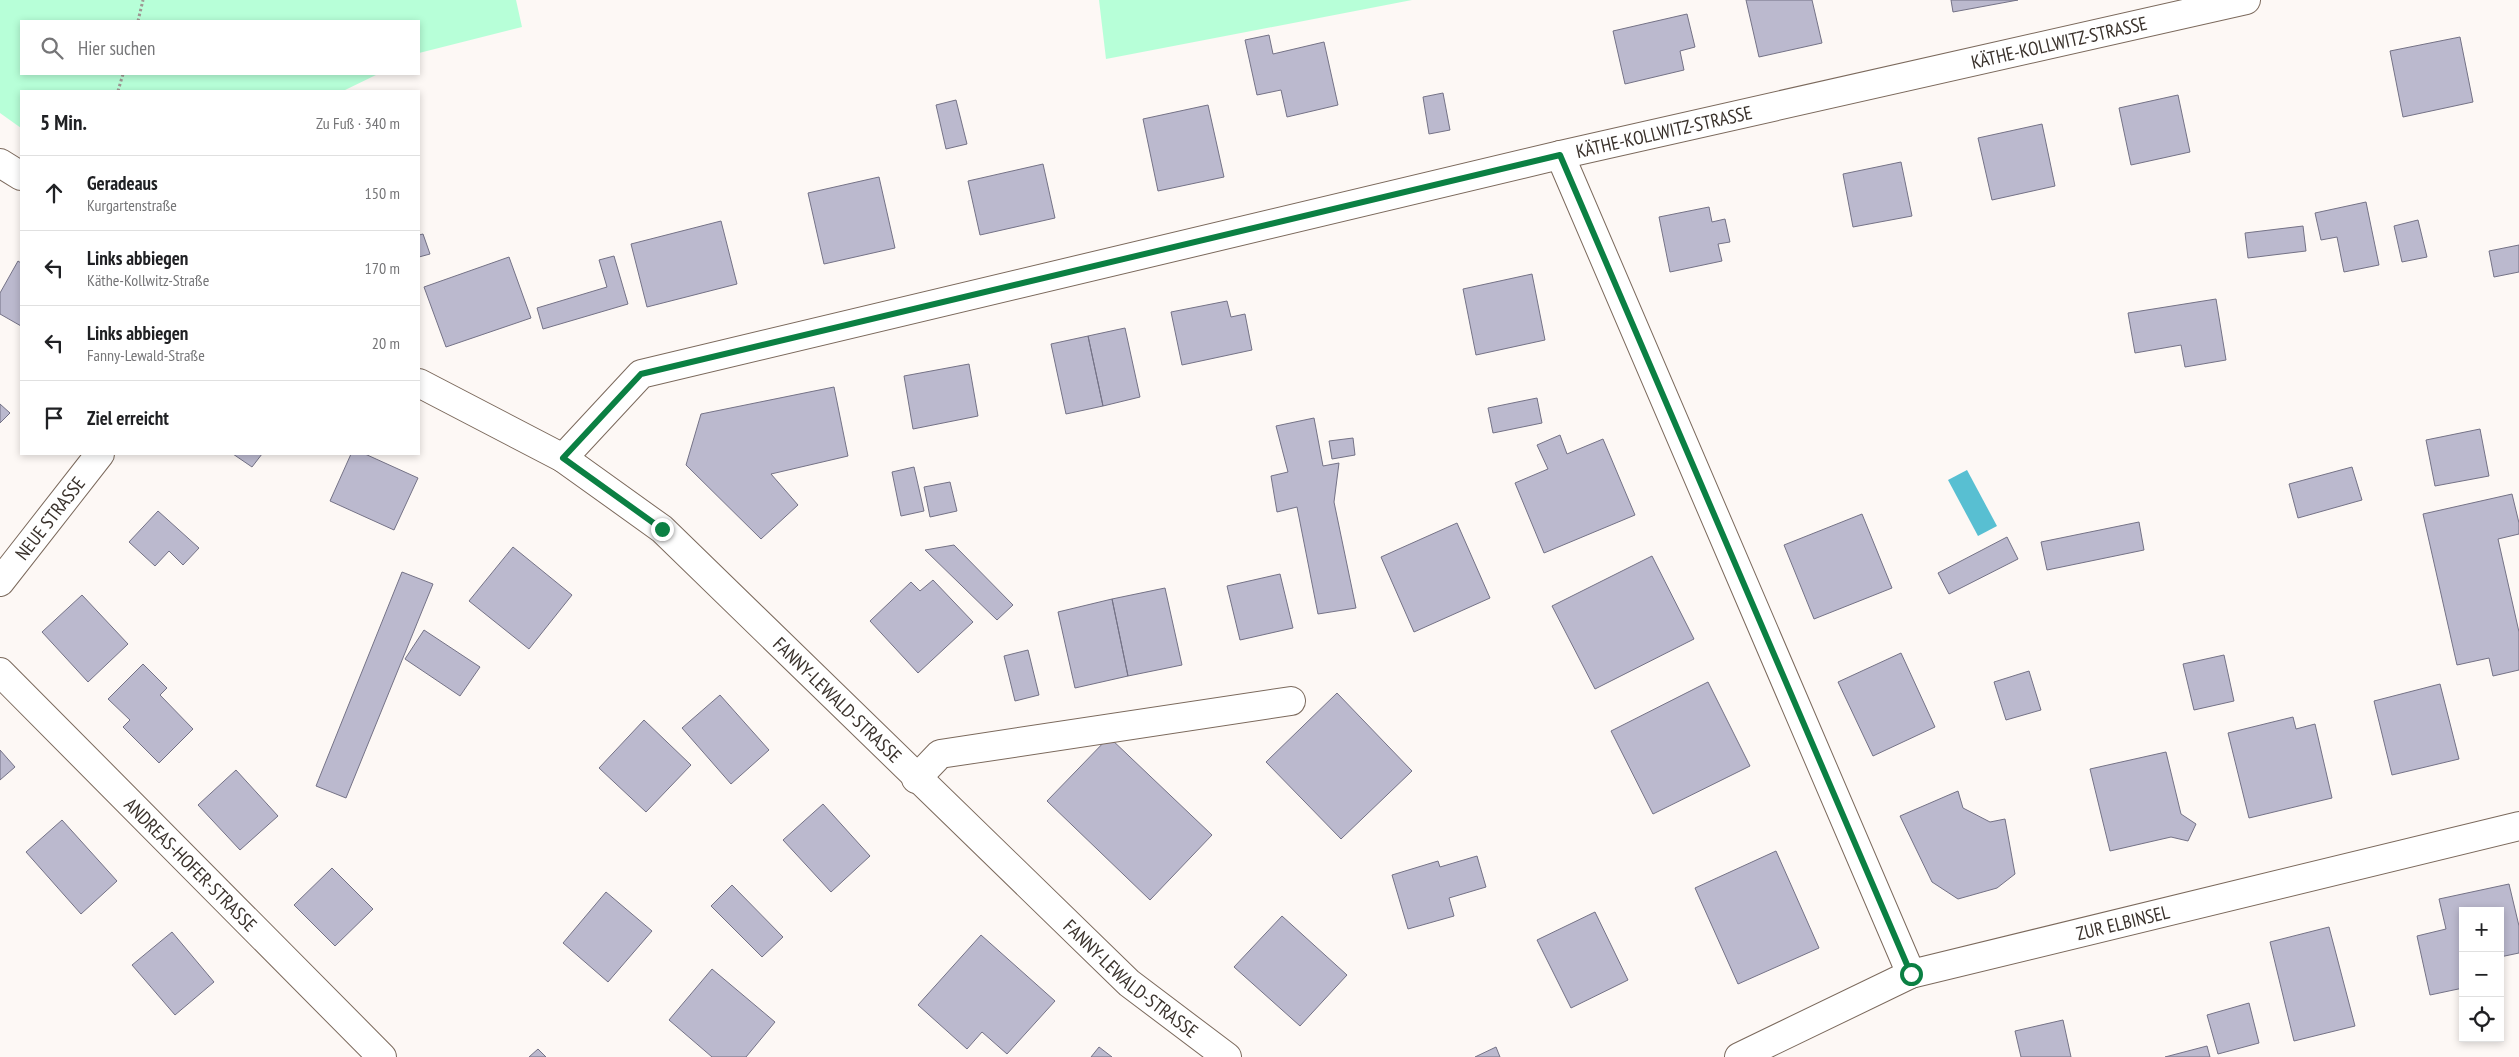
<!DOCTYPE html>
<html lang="de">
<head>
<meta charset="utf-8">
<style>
	:root { --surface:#fff; --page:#f6f6f6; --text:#202124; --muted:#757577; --line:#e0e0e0 }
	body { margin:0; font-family:"PT Sans Narrow",sans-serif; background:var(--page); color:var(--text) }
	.controls { position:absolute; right:15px; bottom:15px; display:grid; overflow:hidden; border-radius:0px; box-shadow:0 2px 8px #0003 }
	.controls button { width:45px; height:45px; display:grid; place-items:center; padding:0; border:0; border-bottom:1px solid var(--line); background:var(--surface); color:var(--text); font:25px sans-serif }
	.stop { position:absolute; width:15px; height:15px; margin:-11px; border:4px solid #0b8043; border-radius:50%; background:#fff }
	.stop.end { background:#0b8043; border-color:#fff; box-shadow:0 1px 5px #0008 }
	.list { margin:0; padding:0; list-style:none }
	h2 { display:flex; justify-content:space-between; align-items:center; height:65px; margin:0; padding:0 20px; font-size:21px }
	h2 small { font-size:16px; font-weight:400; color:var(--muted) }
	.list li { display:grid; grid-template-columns:32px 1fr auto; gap:15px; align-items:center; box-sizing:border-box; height:75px; padding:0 20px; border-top:1px solid var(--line) }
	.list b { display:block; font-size:19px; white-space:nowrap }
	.list p { margin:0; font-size:16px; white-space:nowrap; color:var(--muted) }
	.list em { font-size:16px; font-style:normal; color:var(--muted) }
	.icon { flex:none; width:28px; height:28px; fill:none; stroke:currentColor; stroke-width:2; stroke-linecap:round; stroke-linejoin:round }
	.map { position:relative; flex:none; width:2519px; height:1057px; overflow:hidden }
	.search { position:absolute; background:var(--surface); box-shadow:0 2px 8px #0003; left:20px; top:20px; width:400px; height:55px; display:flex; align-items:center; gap:12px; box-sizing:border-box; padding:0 18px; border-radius:0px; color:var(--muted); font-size:19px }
	.panel { position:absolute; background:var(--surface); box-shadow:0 2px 8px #0003; left:20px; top:90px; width:400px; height:365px; border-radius:0px }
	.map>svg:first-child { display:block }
	.green { fill:#b7ffd8 }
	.water { fill:#58bfd2 }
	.building { fill:#bbb9ce; stroke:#747286 }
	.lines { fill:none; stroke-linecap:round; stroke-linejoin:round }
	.minor-casing { stroke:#7b695c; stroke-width:30 }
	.path { stroke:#9e9793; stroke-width:3; stroke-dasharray:2.5 2.5; stroke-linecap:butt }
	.minor { stroke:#fff; stroke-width:28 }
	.route { stroke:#0b8043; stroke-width:6 }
	.labels { text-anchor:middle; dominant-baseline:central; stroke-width:4; stroke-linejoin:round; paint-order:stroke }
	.street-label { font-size:19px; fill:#3a322c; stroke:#fff }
</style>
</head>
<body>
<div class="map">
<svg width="2519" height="1057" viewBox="0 0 2519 1057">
	<rect width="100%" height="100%" fill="#fdf8f5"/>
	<!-- green -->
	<path class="green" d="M0,0h516l6,27 -103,26v-32h-398v53h357l-35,17h-322v37l-21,-15z
		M1099,0h313l-306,59z"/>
	<!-- water -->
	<path class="water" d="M1967,470l30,56 -19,10 -30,-56z"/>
	<!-- building -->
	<path class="building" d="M1746,0h66l10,43 -63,14z
		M1951,0h67l-65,12z
		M1687,14l8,33 -15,4 4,19 -59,14 -12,-53z
		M1269,35l4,19 51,-12 14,63 -51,12 -6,-27 -24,5 -12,-55z
		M2460,37l13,65 -70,15 -13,-66z
		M1443,93l7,37 -21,4 -6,-37z
		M2178,95l12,57 -59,13 -12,-57z
		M956,100l11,44 -21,5 -10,-44z
		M1208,105l16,72 -66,14 -15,-72z
		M2042,124l13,62 -63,14 -14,-62z
		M1901,162l11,54 -59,11 -10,-53z
		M1043,164l12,54 -75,17 -12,-54z
		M879,177l16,71 -71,16 -16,-71z
		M2366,202l13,63 -35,7 -7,-35 -16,3 -6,-27z
		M1709,207l3,15 13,-3 5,23 -12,2 4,17 -52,11 -11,-55z
		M2418,220l9,37 -25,5 -8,-36z
		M721,221l16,63 -90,23 -16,-63z
		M2303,226l3,25 -58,7 -3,-25z
		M423,234l7,20 -11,3v-22z
		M2519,245v27l-25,5 -5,-26z
		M614,256l14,48 -85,25 -6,-21 70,-21 -8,-27z
		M509,257l22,61 -85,29 -22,-60z
		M18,261l3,2v63l-21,-12v-21z
		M1532,274l13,66 -69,15 -13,-66z
		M2216,299l10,61 -41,7 -4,-22 -46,8 -7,-40z
		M1227,301l4,16 14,-3 7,36 -70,15 -11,-53z
		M1125,328l15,69 -37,9 -15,-70z
		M1088,336l15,70 -37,8 -15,-70z
		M969,364l9,52 -65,13 -9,-53z
		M834,387l14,69 -77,18 27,31 -37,34 -75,-74 15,-51z
		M1537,398l5,25 -49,10 -5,-25z
		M0,404l10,9 -10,10z
		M1314,418l9,48 16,-3 -5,39 22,106 -38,6 -21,-107 -20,5 -6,-36 17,-4 -12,-46z
		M2480,429l9,47 -54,10 -9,-46z
		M1560,435l7,19 36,-15 32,76 -91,38 -29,-70 33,-14 -11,-24z
		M1353,438l2,17 -23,4 -3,-18z
		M233,454h29l-10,13z
		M351,454h14l53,24 -24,52 -64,-29z
		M914,467l10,44 -23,5 -9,-44z
		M2352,467l10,33 -64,18 -9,-34z
		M950,482l7,29 -27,6 -6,-30z
		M2512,494l7,29v11l-21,5 21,93v38l-26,6 -4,-18 -32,7 -34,-151z
		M158,511l41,37 -16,17 -14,-14 -14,15 -26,-24z
		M1862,514l30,74 -78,31 -30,-74z
		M2139,522l5,28 -97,20 -6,-28z
		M1457,523l33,75 -76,34 -33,-75z
		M2007,537l11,22 -69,35 -11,-21z
		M954,545l59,60 -16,15 -72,-70z
		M513,547l59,48 -43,54 -60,-48z
		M1652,556l42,83 -99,50 -43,-83z
		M402,572l31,12 -87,214 -30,-12z
		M1280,574l13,54 -53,12 -13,-54z
		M933,580l40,42 -55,51 -48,-52 41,-39 9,9z
		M1165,588l17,77 -54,11 -16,-77z
		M82,595l46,49 -40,38 -46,-50z
		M1112,599l16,77 -53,12 -17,-76z
		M424,630l56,37 -20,29 -55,-37z
		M1028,650l11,45 -24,6 -11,-45z
		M1901,653l34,74 -62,29 -35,-74z
		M2224,655l10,46 -40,9 -11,-46z
		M143,664l24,24 -7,7 33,34 -34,34 -36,-36 7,-7 -22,-21z
		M2029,671l12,39 -35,10 -12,-38z
		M1708,682l42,84 -97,48 -42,-83z
		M2440,684l19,75 -67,16 -18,-74z
		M1337,693l75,78 -71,68 -75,-77z
		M720,695l49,55 -38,34 -49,-56z
		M2293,717l3,12 19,-5 17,74 -83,20 -21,-85z
		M644,720l47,45 -45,47 -47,-44z
		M1109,737l103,98 -62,65 -103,-99z
		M0,750l15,17 -15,13z
		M2166,752l15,62 15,10 -8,17 -17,-4 -61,14 -20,-82z
		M236,770l42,46 -38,34 -42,-45z
		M1958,791l5,17 27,14 15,-3 10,55 -18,14 -39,11 -26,-17 -32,-66z
		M823,804l47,52 -39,36 -48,-52z
		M62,820l55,61 -36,33 -55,-62z
		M1776,851l43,97 -81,36 -43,-96z
		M1477,856l9,31 -37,11 5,18 -46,13 -16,-54 46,-14 2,6z
		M332,868l41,41 -38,37 -41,-41z
		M2509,884l10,42v27l-19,4v-46h-37v77l-33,7 -13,-59 29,-7 -7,-30z
		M732,885l51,52 -21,20 -51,-51z
		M606,892l46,39 -44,51 -45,-39z
		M1595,912l33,68 -57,28 -34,-68z
		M1282,916l65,59 -47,51 -66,-59z
		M2329,927l26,99 -61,15 -24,-99z
		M172,932l42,50 -39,33 -43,-50z
		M981,935l74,66 -48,53 -25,-22 -15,17 -49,-44z
		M712,969l63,53 -29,35h-34l-43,-37z
		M2249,1003l10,40 -41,11 -11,-39z
		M2063,1020l8,37h-50l-6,-26z
		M2207,1046l3,11h-45z
		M1099,1047l13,10h-21z
		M1496,1047l4,10h-25z
		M538,1049l8,8h-17z"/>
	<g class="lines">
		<defs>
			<g id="minor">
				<path d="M1560,155l351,819"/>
				<path d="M0,163l21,13"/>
				<path id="s1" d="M419,383l144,75 99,71 467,454 98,74"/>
				<path id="s2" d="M563,458l78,-84 919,-219 686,-155"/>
				<path id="s3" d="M0,582l100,-128"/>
				<path id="s4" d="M0,672l382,385"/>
				<path d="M916,779l24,-25 351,-53"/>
				<path id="s5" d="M1739,1057l172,-83 608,-148"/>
			</g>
		</defs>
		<!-- minor casing -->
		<use href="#minor" class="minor-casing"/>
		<!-- path -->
		<path class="path" d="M138,21l5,-21
			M118,91l5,-17"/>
		<!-- minor -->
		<use href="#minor" class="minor"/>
	</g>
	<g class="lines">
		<!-- route -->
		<path class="route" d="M662,529l-99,-71 78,-84 919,-219 351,819"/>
	</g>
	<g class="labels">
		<!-- street labels -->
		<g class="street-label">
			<text stroke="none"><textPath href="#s2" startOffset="1571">KÄTHE-KOLLWITZ-STRASSE</textPath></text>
			<text stroke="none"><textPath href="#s2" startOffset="1166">KÄTHE-KOLLWITZ-STRASSE</textPath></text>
			<text stroke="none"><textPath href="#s3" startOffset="81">NEUE STRASSE</textPath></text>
			<text stroke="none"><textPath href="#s1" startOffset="529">FANNY-LEWALD-STRASSE</textPath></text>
			<text stroke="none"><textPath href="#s4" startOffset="271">ANDREAS-HOFER-STRASSE</textPath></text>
			<text stroke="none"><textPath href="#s5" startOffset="409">ZUR ELBINSEL</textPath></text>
			<text stroke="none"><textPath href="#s1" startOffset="934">FANNY-LEWALD-STRASSE</textPath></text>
		</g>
	</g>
</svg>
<div class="controls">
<button>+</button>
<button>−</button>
<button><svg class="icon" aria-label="locate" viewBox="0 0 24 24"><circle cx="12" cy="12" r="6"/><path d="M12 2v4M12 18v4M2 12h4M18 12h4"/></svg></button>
</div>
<div class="stop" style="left:1911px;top:974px"></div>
<div class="stop end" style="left:662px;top:529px"></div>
<div class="search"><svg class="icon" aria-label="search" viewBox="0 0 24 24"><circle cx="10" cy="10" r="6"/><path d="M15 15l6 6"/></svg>Hier suchen</div>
<section class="panel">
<h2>5 Min.<small>Zu Fuß · 340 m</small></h2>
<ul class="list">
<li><svg class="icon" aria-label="ahead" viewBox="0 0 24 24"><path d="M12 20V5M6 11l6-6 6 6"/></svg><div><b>Geradeaus</b><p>Kurgartenstraße</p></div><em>150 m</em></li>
<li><svg class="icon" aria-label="left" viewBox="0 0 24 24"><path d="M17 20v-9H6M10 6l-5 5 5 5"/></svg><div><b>Links abbiegen</b><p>Käthe-Kollwitz-Straße</p></div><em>170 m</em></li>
<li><svg class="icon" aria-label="left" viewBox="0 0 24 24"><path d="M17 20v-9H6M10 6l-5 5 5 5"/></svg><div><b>Links abbiegen</b><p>Fanny-Lewald-Straße</p></div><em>20 m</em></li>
<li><svg class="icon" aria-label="arrive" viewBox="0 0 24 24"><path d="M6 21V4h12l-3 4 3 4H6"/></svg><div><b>Ziel erreicht</b></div></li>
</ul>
</section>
</div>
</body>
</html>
